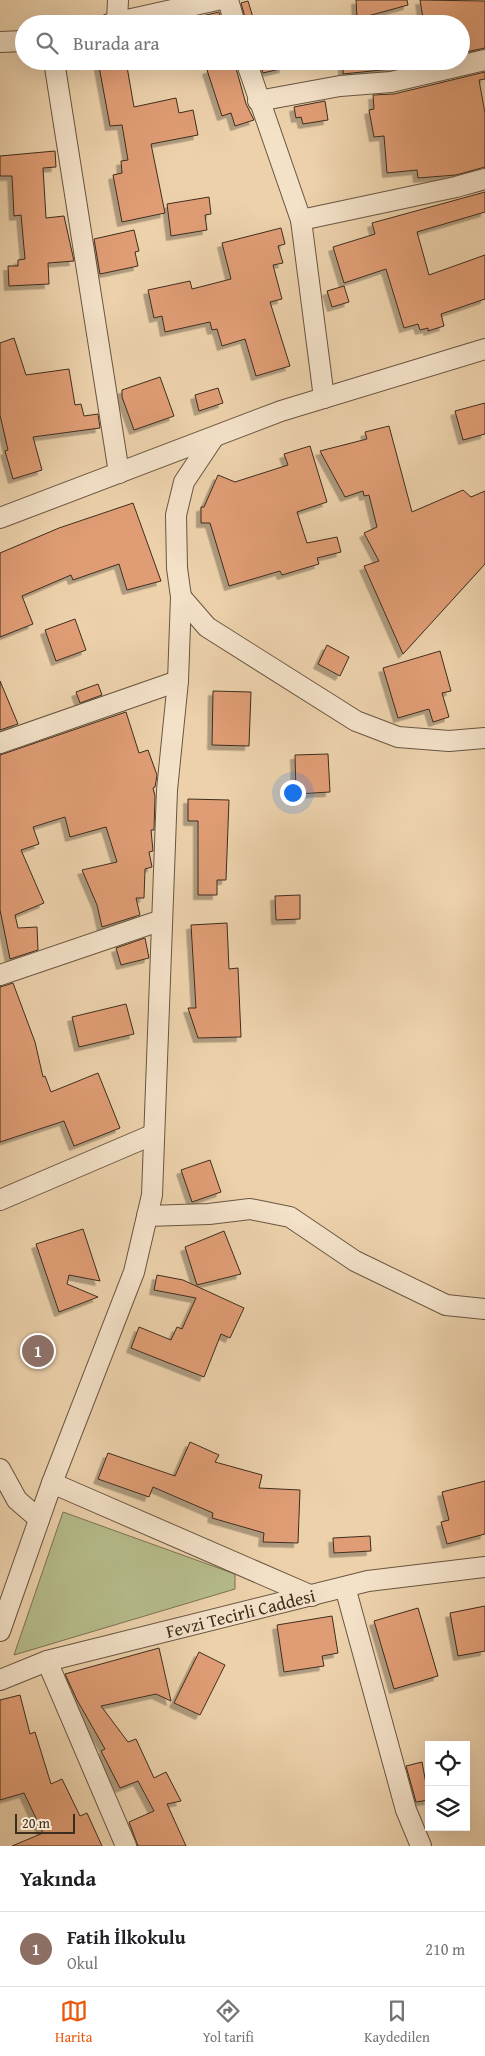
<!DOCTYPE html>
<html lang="tr">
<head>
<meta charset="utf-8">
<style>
	:root { --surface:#fff; --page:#f6f6f6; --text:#202124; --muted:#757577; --line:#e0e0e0; --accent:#ea580c }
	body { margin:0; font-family:"Gentium Book Plus",serif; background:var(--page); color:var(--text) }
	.controls { position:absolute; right:15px; bottom:15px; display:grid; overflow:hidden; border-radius:0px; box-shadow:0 5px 20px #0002 }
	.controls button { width:45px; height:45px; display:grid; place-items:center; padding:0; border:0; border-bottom:1px solid var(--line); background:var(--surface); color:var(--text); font:25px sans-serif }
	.scale { position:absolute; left:15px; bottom:12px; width:60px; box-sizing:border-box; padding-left:5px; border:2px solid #3d2d1e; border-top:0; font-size:14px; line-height:18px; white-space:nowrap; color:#3d2d1e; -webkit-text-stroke:4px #f3e1c8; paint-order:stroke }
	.you { position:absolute; left:292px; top:792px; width:18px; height:18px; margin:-12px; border:4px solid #fff; border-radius:50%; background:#1a73e8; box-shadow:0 0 0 8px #1a73e833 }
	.badge { display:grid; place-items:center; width:32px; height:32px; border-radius:50%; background:var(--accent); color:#fff; font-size:16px; font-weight:700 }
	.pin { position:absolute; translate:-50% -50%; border:2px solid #fff; box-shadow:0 1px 5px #0006 }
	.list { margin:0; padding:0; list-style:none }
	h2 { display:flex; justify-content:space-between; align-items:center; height:65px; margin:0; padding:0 20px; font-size:21px }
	h2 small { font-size:16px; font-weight:400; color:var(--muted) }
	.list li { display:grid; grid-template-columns:32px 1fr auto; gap:15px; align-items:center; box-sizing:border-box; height:75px; padding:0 20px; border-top:1px solid var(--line) }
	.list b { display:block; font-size:19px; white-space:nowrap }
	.list p { margin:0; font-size:16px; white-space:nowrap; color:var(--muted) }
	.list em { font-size:16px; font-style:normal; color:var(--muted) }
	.icon { flex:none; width:28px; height:28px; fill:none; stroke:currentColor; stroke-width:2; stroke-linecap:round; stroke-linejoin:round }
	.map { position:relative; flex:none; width:485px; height:1846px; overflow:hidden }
	.search { position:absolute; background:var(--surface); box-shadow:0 5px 20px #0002; left:15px; right:15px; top:15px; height:55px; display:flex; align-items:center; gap:12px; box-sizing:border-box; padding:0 18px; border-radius:28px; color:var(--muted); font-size:19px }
	.sheet { height:140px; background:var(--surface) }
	nav { display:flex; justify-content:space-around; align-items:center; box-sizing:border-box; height:70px; border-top:1px solid var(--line); background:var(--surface); font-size:14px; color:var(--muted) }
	nav a { display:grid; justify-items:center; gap:2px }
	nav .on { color:var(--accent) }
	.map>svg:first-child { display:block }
	.green { fill:#b6bc8b; stroke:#7a7454 }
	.building { fill:#e09d75; stroke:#3d2d1e; filter:url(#shadow) }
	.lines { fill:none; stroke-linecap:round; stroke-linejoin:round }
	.street-casing { stroke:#695641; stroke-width:22 }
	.street { stroke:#f3e1c8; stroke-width:20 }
	.labels { text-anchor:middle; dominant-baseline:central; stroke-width:4; stroke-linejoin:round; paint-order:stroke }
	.street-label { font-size:18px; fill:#3d2d1e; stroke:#f3e1c8 }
</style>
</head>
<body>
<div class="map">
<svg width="485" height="1846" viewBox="0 0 485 1846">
	<defs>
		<filter id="shadow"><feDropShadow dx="-4.5" dy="4.5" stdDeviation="0" flood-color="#0004"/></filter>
	</defs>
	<rect width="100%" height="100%" fill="#ecd1ab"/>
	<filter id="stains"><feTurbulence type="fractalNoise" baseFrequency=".004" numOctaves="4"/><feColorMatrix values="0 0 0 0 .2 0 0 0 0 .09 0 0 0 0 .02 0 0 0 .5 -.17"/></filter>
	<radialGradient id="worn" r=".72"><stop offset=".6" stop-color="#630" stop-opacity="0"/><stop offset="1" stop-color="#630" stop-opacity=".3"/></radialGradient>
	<!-- green -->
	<path class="green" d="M63,1512l172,62v15l-221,66z"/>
	<!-- building -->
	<path class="building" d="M356,0h51l1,5 -51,14z
		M420,0l65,1v47l-19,4 -5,-28h-37z
		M248,1l7,23h-8l-6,-21z
		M219,12l4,12h-38v-4z
		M98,61h28l8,46 42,-9 3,15 14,-3 5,25 -47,9 14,69 -43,9 -9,-47 9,-2 -1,-12 7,-1 -6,-35 -12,1z
		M234,61l12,43 8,16 -19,6 -4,-13 -9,3 -15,-46z
		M259,61h24l1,7 -21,5z
		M343,61h57l1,7 -58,6z
		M485,72v7l-6,1 6,33v54l-29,8 -38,3 -1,-8 -30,3 -3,-37 -10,1 -5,-27 5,-1 -1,-14 21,-1z
		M325,101l3,19 -25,4 -2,-7 -5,1 -2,-11z
		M55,151l1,16 -13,1 3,50 18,-2 10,45 -26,2 1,21 -40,2 -1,-20h10v-6l7,-1 -4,-44 -7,1 -2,-40h-12v-20z
		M485,192v20l-68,20 12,43 56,-20v44l-44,15 3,12 -16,5v-3l-8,2 -2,-6 -14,4 -18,-59 -42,14 -11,-36 42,-13 -3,-11z
		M209,197l2,17 -6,1 2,15 -36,6 -4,-32z
		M281,228l4,16 -7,2 5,17 -10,2 9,34 -12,3 20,64 -34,10 -11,-37 -23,7 -5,-17 -5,1 -2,-8 -45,10 -3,-16 -8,2 -6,-28 42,-9 2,8 39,-10 -9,-36z
		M134,230l5,21 -4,1 3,14 -38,8 -6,-35z
		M344,286l5,16 -17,5 -5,-16z
		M14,338l12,37 43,-6 6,36 6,-1 3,12 14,-2 2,14 -67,9 9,33 -29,9 -8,-28 3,-1 -8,-35v-72z
		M160,377l14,39 -40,14 -12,-33v-7z
		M218,388l5,15 -24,8 -4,-16z
		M485,403v31l-22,6 -8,-29z
		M389,426l23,86 51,-22 8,7 14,-6v73l-82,90 -39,-88 15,-5 -15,-28 13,-6 -8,-32 -5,1 -1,-5 -18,6 -25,-46 47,-12 -2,-7z
		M310,446l17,56 -30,10 10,31 30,-6 4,15 -24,6 2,6 -37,11 -2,-4 -51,15 -19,-63h-9v-16h3l14,-32 17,7 53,-17 -4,-11z
		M133,503l28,78 -34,9 -8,-26 -46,16 -2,-5 -49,21 11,28 -33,13v-84l59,-25z
		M75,619l11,31 -30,11 -11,-31z
		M327,645l22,12 -9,19 -22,-12z
		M440,651l11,40 -9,2 7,24 -16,5 -4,-13 -31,9 -15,-50z
		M0,681l18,43 -18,6z
		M98,684l4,11 -22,8 -4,-11z
		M213,691l38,1 -2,54 -37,-1z
		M126,712l13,41 9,-3 9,25 -2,12 -2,1 2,8 -1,34h-3l2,21 -4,1 3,15 -7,2 -1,29h-8l4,17 -38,12 -5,-22 -15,-35 35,-8 -11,-35 -36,10 -5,-20 -32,10 6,17 -18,6 23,53 -29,12 3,13 19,-1 1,23 -28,9 -10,-49v-155z
		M328,754l2,38 -34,2 -1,-39z
		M188,799l41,1 -3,80h-9v15h-19v-74h-10z
		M300,895v24l-24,1 -1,-24z
		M227,923l2,46 9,-1 3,69 -43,1 -10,-30h8l-5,-83z
		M145,938l4,20 -28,7 -5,-17z
		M13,983l22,59 8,35 2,-1 6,16 47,-19 22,55 -46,18 -10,-25 -64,21v-155z
		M126,1004l8,30 -55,13 -7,-30z
		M210,1160l11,32 -29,10 -11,-32z
		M83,1229l17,52 -31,-6 -2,9 31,13 -39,15 -23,-68z
		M224,1231l17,43 -44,11 -12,-38z
		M157,1275l26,5 61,28 -14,30 -9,-4 -17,43 -73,-29 8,-21 32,13 6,-13 5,2 14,-31 -42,-8z
		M190,1442l29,13 -4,7 47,13 -3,13 41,2 -2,53 -35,-1 1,-9 -52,-15 1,-5 -60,-26 -4,10 -51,-18 10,-26 67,23z
		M485,1481v53l-38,10 -6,-22 8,-2 -7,-28z
		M370,1536l1,15 -37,2 -1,-15z
		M485,1606v45l-27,5 -8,-43z
		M418,1608l20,68 -44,13 -20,-68z
		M332,1616l6,37 -16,3 2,10 -40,6 -7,-47z
		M159,1648l12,53 -15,-7 -55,12 27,36 8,-3 18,39 12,-6 15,29 -14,3 19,42h-48l-9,-24 25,-11 -16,-30 -18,7 -19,-37 4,-2 -28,-49 -12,-26z
		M199,1652l26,13 -25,50 -26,-12z
		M20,1695l10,39 5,-2 16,52 11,-5 18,37 7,-3 15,33h-90l31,-13 -19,-40 -24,7v-100z
		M422,1762l7,38 -13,2 -10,-36z"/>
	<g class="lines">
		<defs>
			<g id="street">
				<path d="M228,0l7,24"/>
				<path d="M117,21l1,-21"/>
				<path d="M109,24l108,-24"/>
				<path d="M0,42l24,-1"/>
				<path d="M54,61l65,412"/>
				<path d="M246,61l55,159 23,178"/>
				<path d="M258,101l82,-15 51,-4 94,-22"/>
				<path d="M301,220l155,-33 29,-8"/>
				<path d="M0,518l281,-107 204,-62"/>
				<path d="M181,597l26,30 149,94 42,16 51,4 36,-3"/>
				<path d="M0,743l178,-62"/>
				<path d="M0,975l162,-55"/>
				<path d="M0,1200l152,-65"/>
				<path d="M147,1216l62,-2 41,-5 40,8 65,44 91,44 39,4"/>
				<path d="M0,1469l17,31 22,19"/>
				<path d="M52,1483l260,113"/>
				<path d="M345,1587l61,223 15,36"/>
				<path d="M0,1631l52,-148 82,-211 18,-77 15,-405 11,-109 3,-84 -4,-29 -1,-53 8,-33 30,-45"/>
				<path d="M47,1661l79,185"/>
				<path id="s1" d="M0,1680l47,-19 321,-80 117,-14"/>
			</g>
		</defs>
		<!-- street casing -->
		<use href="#street" class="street-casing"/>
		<!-- street -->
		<use href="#street" class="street"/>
	</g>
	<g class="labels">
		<!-- street labels -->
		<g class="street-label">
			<text stroke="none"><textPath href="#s1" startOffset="250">Fevzi Tecirli Caddesi</textPath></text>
		</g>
	</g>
	<rect width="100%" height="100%" filter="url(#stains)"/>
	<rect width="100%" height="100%" fill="url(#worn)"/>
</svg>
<div class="controls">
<button><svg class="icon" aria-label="locate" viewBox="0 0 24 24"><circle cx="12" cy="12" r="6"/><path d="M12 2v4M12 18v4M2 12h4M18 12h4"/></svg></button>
<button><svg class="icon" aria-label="layers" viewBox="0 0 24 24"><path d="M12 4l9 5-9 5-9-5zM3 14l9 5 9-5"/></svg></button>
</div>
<div class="scale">20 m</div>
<div class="you"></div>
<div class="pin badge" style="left:38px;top:1351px;background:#8d6e63">1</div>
<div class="search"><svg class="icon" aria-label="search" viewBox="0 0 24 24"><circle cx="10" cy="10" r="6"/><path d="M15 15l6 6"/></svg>Burada ara</div>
</div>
<section class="sheet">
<h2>Yakında<small></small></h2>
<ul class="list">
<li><span class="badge" style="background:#8d6e63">1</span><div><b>Fatih İlkokulu</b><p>Okul</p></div><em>210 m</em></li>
</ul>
</section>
<nav>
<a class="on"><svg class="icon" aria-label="map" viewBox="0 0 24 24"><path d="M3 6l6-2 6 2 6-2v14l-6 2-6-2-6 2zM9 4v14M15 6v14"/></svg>Harita</a>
<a><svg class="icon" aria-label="directions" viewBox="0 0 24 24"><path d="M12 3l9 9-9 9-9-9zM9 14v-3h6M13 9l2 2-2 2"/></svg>Yol tarifi</a>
<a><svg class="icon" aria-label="saved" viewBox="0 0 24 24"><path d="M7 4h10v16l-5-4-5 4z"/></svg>Kaydedilen</a>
</nav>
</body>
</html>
